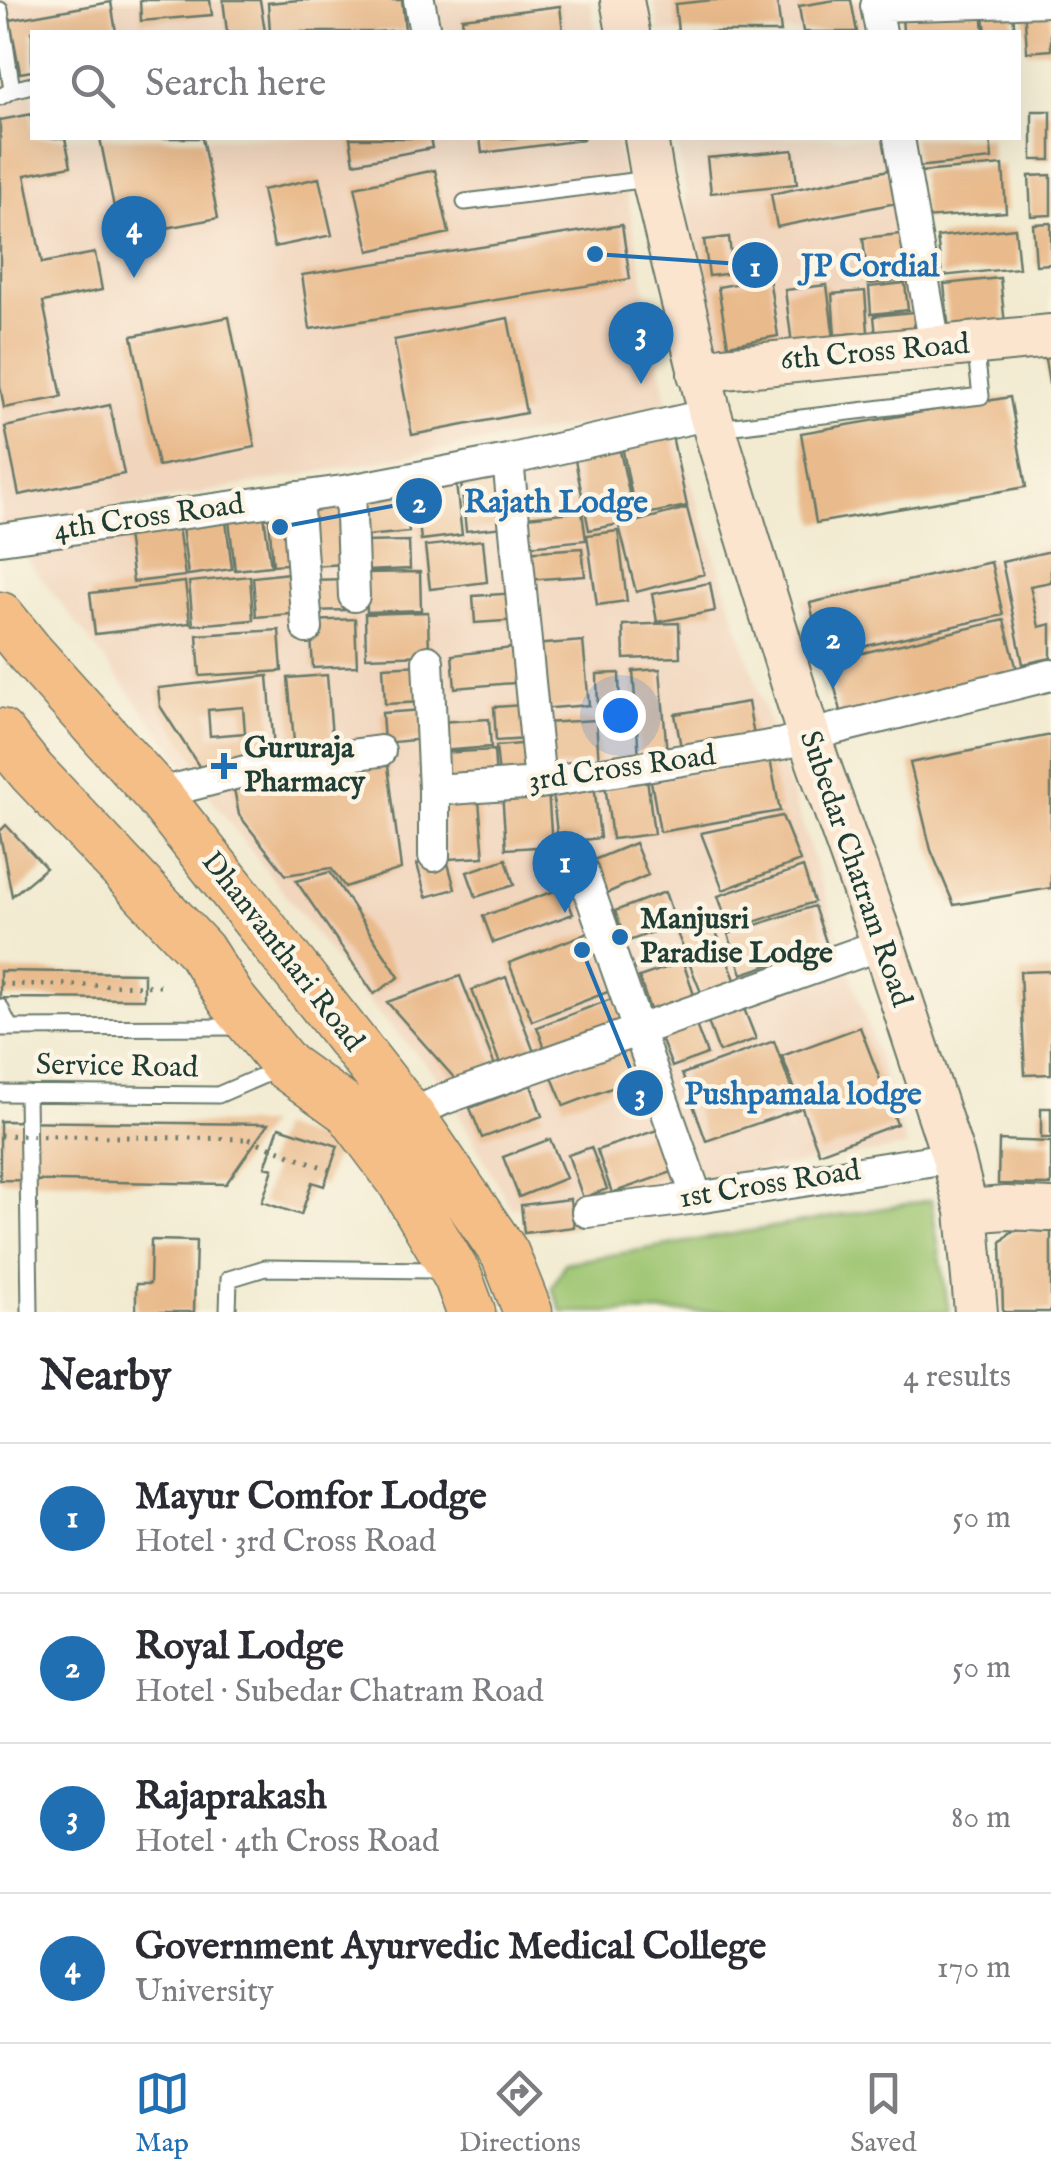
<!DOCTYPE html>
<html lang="en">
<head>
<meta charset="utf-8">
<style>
	:root { --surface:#fff; --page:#f2f2f3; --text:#2b2b33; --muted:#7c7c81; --line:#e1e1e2; --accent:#1f6fb2 }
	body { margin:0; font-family:"IM FELL English",serif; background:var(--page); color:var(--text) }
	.you { position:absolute; left:620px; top:715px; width:35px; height:35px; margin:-25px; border:8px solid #fff; border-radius:50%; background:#1a73e8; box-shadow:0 0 0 15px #1a73e833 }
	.badge { display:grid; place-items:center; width:65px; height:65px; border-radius:50%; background:var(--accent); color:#fff; font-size:32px; font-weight:700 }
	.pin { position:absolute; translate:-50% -82px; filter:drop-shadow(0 2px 5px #0008) }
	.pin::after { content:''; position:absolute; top:52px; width:35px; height:30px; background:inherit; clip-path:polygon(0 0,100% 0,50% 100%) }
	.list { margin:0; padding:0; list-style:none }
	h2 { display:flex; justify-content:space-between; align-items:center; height:130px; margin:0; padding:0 40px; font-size:42px }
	h2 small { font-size:32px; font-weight:400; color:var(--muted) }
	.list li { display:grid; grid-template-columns:65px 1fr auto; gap:30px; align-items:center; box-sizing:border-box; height:150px; padding:0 40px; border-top:2px solid var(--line) }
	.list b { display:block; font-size:38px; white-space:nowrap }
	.list p { margin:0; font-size:32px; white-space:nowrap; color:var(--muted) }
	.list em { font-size:32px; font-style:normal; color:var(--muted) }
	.icon { flex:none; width:55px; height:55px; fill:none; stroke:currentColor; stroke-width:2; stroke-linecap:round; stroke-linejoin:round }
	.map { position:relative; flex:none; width:1051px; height:1312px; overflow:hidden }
	.search { position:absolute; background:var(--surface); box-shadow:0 10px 40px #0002; left:30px; right:30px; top:30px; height:110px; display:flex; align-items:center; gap:25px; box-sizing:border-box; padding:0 35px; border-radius:0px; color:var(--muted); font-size:38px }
	.sheet { height:730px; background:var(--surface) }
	nav { display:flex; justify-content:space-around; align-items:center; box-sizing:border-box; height:140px; border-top:2px solid var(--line); background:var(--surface); font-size:28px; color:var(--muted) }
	nav a { display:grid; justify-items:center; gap:5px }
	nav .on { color:var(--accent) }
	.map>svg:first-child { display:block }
	.built { fill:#f1d5bd }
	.green { fill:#9dc571; stroke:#5e8152; stroke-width:2.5 }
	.building { fill:#e9ba8b; fill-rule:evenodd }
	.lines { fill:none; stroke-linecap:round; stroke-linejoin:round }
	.lane-casing { stroke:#697a6b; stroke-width:19 }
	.street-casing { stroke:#697a6b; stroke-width:34 }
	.secondary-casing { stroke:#697a6b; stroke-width:46 }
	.primary-casing { stroke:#697a6b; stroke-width:51 }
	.path { stroke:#697a6b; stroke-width:5; stroke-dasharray:2.5 8; stroke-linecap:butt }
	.lane { stroke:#fff; stroke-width:15 }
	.street { stroke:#fff; stroke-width:30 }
	.secondary { stroke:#fbe5cf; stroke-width:42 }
	.primary { stroke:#f6be87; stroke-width:48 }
	.path-bridge { stroke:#697a6b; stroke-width:5; stroke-dasharray:2.5 8; stroke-linecap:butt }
	.poi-dot { fill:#1f6fb2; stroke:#fcf5e5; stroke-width:4 }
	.labels { text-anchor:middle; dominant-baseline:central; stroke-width:9; stroke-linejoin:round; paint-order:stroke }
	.street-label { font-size:30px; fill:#1f3d34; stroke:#fcf5e5 }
	.poi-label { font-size:30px; font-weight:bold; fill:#1f3d34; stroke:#fcf5e5; text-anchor:start }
	.leader { fill:none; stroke:#1f6fb2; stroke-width:4 }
	.callout-dot { fill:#1f6fb2; stroke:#fcf5e5; stroke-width:4 }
	.mark-label { font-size:30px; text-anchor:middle; font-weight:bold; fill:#fff }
	.callout-label { font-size:32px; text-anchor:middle; font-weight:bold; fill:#1f6fb2; stroke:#fcf5e5; stroke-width:9; stroke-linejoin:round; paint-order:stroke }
</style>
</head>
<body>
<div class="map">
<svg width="1051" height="1312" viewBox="0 0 1051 1312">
	<rect width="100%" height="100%" fill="#fcf5e5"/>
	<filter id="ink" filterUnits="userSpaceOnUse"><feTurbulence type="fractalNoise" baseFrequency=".01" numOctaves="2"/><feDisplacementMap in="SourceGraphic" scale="20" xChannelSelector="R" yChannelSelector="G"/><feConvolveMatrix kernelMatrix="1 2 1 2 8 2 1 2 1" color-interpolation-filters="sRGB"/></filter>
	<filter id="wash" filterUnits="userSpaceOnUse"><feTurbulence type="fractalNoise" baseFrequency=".0048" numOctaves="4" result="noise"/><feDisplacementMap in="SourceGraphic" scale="40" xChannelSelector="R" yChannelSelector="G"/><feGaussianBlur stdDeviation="2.25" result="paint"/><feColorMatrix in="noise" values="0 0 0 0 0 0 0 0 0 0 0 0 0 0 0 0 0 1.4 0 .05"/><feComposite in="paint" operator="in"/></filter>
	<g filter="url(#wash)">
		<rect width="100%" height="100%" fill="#f2ebd1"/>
		<!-- built -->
		<path class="built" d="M0,0h590l6,32h-564v106h584l52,269 -27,7 -641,115z
			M654,0h206l6,32h-207z
			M677,138h206l35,204 -206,22z
			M673,427l234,720 -396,61 -70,-127 -77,-84 -348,-452z
			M1051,546v122l-211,50 -39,-118z"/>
		<!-- green -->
		<path class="green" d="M931,1200l18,112h-387l-10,-25 13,-24z"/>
		<g id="blocks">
			<!-- building -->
			<path class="building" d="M140,0h70l2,15 -71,6z
				M223,0h37l5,32h-38z
				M299,0h103l3,30 -31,2h-104l-2,-29z
				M713,0h64l4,32h-103l-3,-28z
				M835,0h16l6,32h-54l-4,-26z
				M111,2l5,30h-84v39l-12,2 -10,-53z
				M1051,4v46l-24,2 -3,-47z
				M560,6l3,26h-99l-2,-14z
				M1012,6l3,26h-29l-3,-23z
				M982,8l2,24h-81l-1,-17z
				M1032,111h19v49h-19z
				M32,114v24h33l6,28 -46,9 17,88 53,-10 7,37 -59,12 19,95 -58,11 -4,-23v-265z
				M100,138h102l16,80 -98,19z
				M350,138h80l2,10 -78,15z
				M480,138h103v2l-101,13z
				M913,138h77l2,21 -75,8z
				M793,150l4,34 -86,9 -4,-35z
				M1003,165l3,47 -82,6 -4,-46z
				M435,170l14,63 -80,18 -14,-64z
				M889,170l7,33 -119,24 -6,-33z
				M1051,175v40l-20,1 -2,-40z
				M319,178l13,57 -58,12 -12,-57z
				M1051,223v41l-15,1 -3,-41z
				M622,225l8,54 -320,50 -8,-54z
				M1015,228l4,40 -77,8 -5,-39z
				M901,234l4,46 -37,4 -5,-46z
				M729,237l4,36 -24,3 -5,-36z
				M769,278l9,58 -50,9 -10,-58z
				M1000,278l6,56 -56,6 -6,-56z
				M905,283l3,27 -37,4 -2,-27z
				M827,285l7,54 -42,5 -7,-54z
				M865,291l3,41 -33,3 -3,-41z
				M913,312l2,21 -39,4 -2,-21z
				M229,317l26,130 -97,19 -26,-130z
				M508,318l18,95 -114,22 -18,-95z
				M1051,351v33h-2l-5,-31z
				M1010,397l16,90 -210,36 -15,-90z
				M110,405l14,69 -105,21 -14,-68z
				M671,431l16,75 -51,10 -15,-75z
				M620,451l15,70 -46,9 -14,-70z
				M500,478l5,49 -39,4 -5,-49z
				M456,484l6,51 -41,5 -6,-51z
				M404,490l5,42 -43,4 -4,-42z
				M345,500l3,64 -42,2 -3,-64z
				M295,505l5,58 -27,2 -5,-58z
				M263,508l8,58 -36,4 -7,-58z
				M687,508l17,66 -68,18 -17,-66z
				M582,511l4,29 -57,6 -3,-29z
				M225,513l7,56 -44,6 -7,-56z
				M177,519l8,57 -52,6 -7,-56z
				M618,531l9,70 -30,4 -10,-70z
				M483,540l4,42 -57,7 -5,-43z
				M409,541l1,28 -45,2 -2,-29z
				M582,548l3,28 -59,4 -2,-28z
				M1051,551v31l-21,4 9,41 12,-3v34l-28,6 -21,-102z
				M991,562l12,53 -181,41 -12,-53z
				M298,572l4,41 -46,4 -3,-40z
				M420,572l1,38 -54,2 -1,-39z
				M250,576l3,44 -60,5 -4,-43z
				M348,579l1,31 -41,1 -1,-31z
				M185,582l5,41 -95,11 -5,-41z
				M710,583l5,28 -58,11 -5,-28z
				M517,593l2,27 -44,3 -2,-27z
				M428,612l1,43 -63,2 -1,-43z
				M355,619l2,47 -44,2 -3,-47z
				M1004,620l13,50 -175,45 -14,-54z
				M679,623l1,34 -56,2 -1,-34z
				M279,630l3,41 -82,5 -3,-41z
				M583,641l6,64 -50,4 -6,-64z
				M522,647l3,35 -70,6 -3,-33z
				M422,665l2,37 -39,2 -2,-37z
				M660,669l7,85 -28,3 -6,-86z
				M619,673l1,39 -22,1 -1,-39z
				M327,675l6,74 -38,3 -7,-74z
				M268,676l7,85 -73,10 -42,-65 -2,-18zM243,707l2,26 -35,3 -2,-26z
				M748,702l7,40 -73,11 -7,-39z
				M523,705l3,34 -30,2 -2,-34z
				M422,710l3,29 -41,4 -2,-30z
				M489,719l2,28 -51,4 -2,-29z
				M596,720l3,44 -52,4 -4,-45z
				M1051,735v153l-97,17 -23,-55 -21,-87z
				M532,743l2,31 -35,2 -3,-30z
				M494,750l2,31 -55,3 -1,-31z
				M770,759l10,52 -120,21 -9,-51z
				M335,761l53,5 13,103 -56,18 -14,-19 -45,7 -47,-60 -7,-37z
				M647,778l7,56 -42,5 -7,-55z
				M594,783l6,55 -42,5 -6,-55z
				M548,789l4,57 -46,3 -4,-57z
				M479,801l5,56 -35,2 -5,-54z
				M782,816l18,45 -77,29 -22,-57z
				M6,825l40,43 -34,28 -12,-61v-4z
				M635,843l13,32 -50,22 -14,-33z
				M446,856l9,33 -29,8 -9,-33z
				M506,859l8,26 -38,12 -9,-25z
				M803,867l11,35 -84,28 -12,-34z
				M330,872l69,105 -25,17 -78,-113z
				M563,888l10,26 -80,29 -10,-27z
				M665,892l11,32 -50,18 -11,-31z
				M814,906l13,39 -85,29 -14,-40z
				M709,914l27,68 -34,13 -27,-67z
				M590,932l23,58 -81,31 -23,-58z
				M683,962l13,39 -44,15 -13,-39z
				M0,971l144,2v26l-144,-1z
				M1051,971v103l-26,1 -5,-103z
				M460,976l35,90 -38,15 -70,-79z
				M506,977l31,83 -34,12 -31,-82z
				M614,998l11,30 -77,29 -11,-30z
				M743,1006l13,33 -37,13 -12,-33z
				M694,1020l13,34 -35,13 -13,-34z
				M860,1027l37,97 -78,29 -37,-97z
				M774,1041l25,68 -93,32 -24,-67z
				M633,1043l13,32 -82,31 -13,-31z
				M531,1085l11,31 -60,22 -12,-30z
				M1041,1108h10v30h-10z
				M0,1121l268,3 -42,60 -226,-4z
				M279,1127l59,19 -14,40 -12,-4 -11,33 -39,-13 11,-33 -8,-2z
				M660,1129l15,42 -63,22 -15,-43z
				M550,1139l16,39 -47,19 -16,-40z
				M999,1140l52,2v43l-53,-1z
				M591,1147l16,42 -24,9 -15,-43z
				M570,1199l4,28 -50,6 -3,-28z
				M1021,1230l30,2v80h-48l-2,-70 10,-10z
				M151,1240l45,1 -2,71h-58v-28h14z"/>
		</g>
	</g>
	<g filter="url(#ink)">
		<use href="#blocks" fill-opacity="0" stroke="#697a6b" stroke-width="2.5"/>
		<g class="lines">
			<defs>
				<path id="lane" d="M0,10l12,80
					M0,97l12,-7 20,-5
					M465,202l184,-23
					M718,428l263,-32 -6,-52
					M0,1007l10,21
					M0,1028l241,-1
					M0,1093l218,2 60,-26
					M27,1093l3,219
					M228,1312l1,-33 36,-11 167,2 12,3"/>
				<path id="street" d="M419,0l6,32
					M881,32l-5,-26 175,-5
					M899,138l36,208
					M508,460l32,323
					M350,490l4,106
					M297,497l10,131
					M0,539l350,-49 158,-30 202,-46
					M428,661l6,129v66
					M434,790l106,-7 242,-39 52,-15 217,-54
					M157,794l104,-27 119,-16
					M582,870l115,328
					M410,1115l34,-16 439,-155
					M587,1212l110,-14 256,-41"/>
				<path id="secondary" d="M622,0l6,32
					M646,138l7,41 57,235 99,323 74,207 70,213 14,54 9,101
					M699,374l25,-6 327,-32
					M967,1211l39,-3 45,2"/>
				<path id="primary" d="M0,616l30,37 127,141 253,321 95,139 23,58
					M0,733l32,39 169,179 31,49 54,66 63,45 51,68 58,98 13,35"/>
			</defs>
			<!-- lane casing -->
			<use href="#lane" class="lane-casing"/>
			<!-- street casing -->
			<use href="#street" class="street-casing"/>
			<!-- secondary casing -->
			<use href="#secondary" class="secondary-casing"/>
			<!-- primary casing -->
			<use href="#primary" class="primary-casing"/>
			<!-- path -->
			<path class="path" d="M0,984l165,2
				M249,1139l81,31"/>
			<!-- lane -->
			<use href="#lane" class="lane"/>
			<!-- street -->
			<use href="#street" class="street"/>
			<!-- secondary -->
			<use href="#secondary" class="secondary"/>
			<!-- primary -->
			<use href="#primary" class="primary"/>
			<!-- path-bridge -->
			<path class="path-bridge" d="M0,1135l249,4"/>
		</g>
	</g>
	<!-- markers -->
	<g class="poi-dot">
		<path d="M219 751h10v10h10v10h-10v10h-10v-10h-10v-10h10z"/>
		<circle cx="620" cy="937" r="10"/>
	</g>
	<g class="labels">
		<!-- street labels -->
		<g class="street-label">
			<text transform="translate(875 353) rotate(-5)">6th Cross Road</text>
			<text transform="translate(149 518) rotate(-8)">4th Cross Road</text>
			<text transform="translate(622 769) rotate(-8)">3rd Cross Road</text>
			<text transform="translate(855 869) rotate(71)">Subedar Chatram Road</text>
			<text transform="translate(282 952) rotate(52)">Dhanvanthari Road</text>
			<text transform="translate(117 1067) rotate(1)">Service Road</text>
			<text transform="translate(770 1185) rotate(-9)">1st Cross Road</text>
		</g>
		<!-- poi labels -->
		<g class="poi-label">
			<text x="244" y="749">Gururaja<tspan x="244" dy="34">Pharmacy</tspan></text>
			<text x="640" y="920">Manjusri<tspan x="640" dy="34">Paradise Lodge</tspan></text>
		</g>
	</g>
	<!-- callouts -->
	<path class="leader" d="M595 254L755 265M280 527L419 501M582 950L640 1093"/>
	<g class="callout-dot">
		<circle cx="595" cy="254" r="10"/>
		<circle cx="280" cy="527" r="10"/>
		<circle cx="582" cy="950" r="10"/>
		<circle cx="755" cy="265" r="25"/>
		<circle cx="419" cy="501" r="25"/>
		<circle cx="640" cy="1093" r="25"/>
	</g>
	<g class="mark-label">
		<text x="755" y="276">1</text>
		<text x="419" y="512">2</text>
		<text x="640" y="1103">3</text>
	</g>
	<g class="callout-label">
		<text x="870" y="276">JP Cordial</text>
		<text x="556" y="512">Rajath Lodge</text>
		<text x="803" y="1104">Pushpamala lodge</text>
	</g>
</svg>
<div class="you"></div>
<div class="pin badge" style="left:565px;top:913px">1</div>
<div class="pin badge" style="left:833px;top:689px">2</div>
<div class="pin badge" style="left:641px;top:384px">3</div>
<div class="pin badge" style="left:134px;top:278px">4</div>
<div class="search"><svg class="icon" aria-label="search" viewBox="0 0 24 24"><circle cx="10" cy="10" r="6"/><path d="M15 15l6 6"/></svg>Search here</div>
</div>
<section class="sheet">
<h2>Nearby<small>4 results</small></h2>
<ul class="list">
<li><span class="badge">1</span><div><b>Mayur Comfor Lodge</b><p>Hotel · 3rd Cross Road</p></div><em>50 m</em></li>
<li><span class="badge">2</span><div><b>Royal Lodge</b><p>Hotel · Subedar Chatram Road</p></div><em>50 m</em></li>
<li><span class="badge">3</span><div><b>Rajaprakash</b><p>Hotel · 4th Cross Road</p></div><em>80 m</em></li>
<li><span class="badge">4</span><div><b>Government Ayurvedic Medical College</b><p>University</p></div><em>170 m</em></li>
</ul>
</section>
<nav>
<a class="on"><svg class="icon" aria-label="map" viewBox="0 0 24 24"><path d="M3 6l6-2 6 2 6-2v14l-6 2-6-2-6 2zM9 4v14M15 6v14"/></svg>Map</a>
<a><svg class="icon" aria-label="directions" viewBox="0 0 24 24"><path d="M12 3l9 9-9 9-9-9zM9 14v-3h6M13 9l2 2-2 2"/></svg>Directions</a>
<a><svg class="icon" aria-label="saved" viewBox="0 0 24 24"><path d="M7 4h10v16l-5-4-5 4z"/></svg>Saved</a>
</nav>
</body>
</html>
